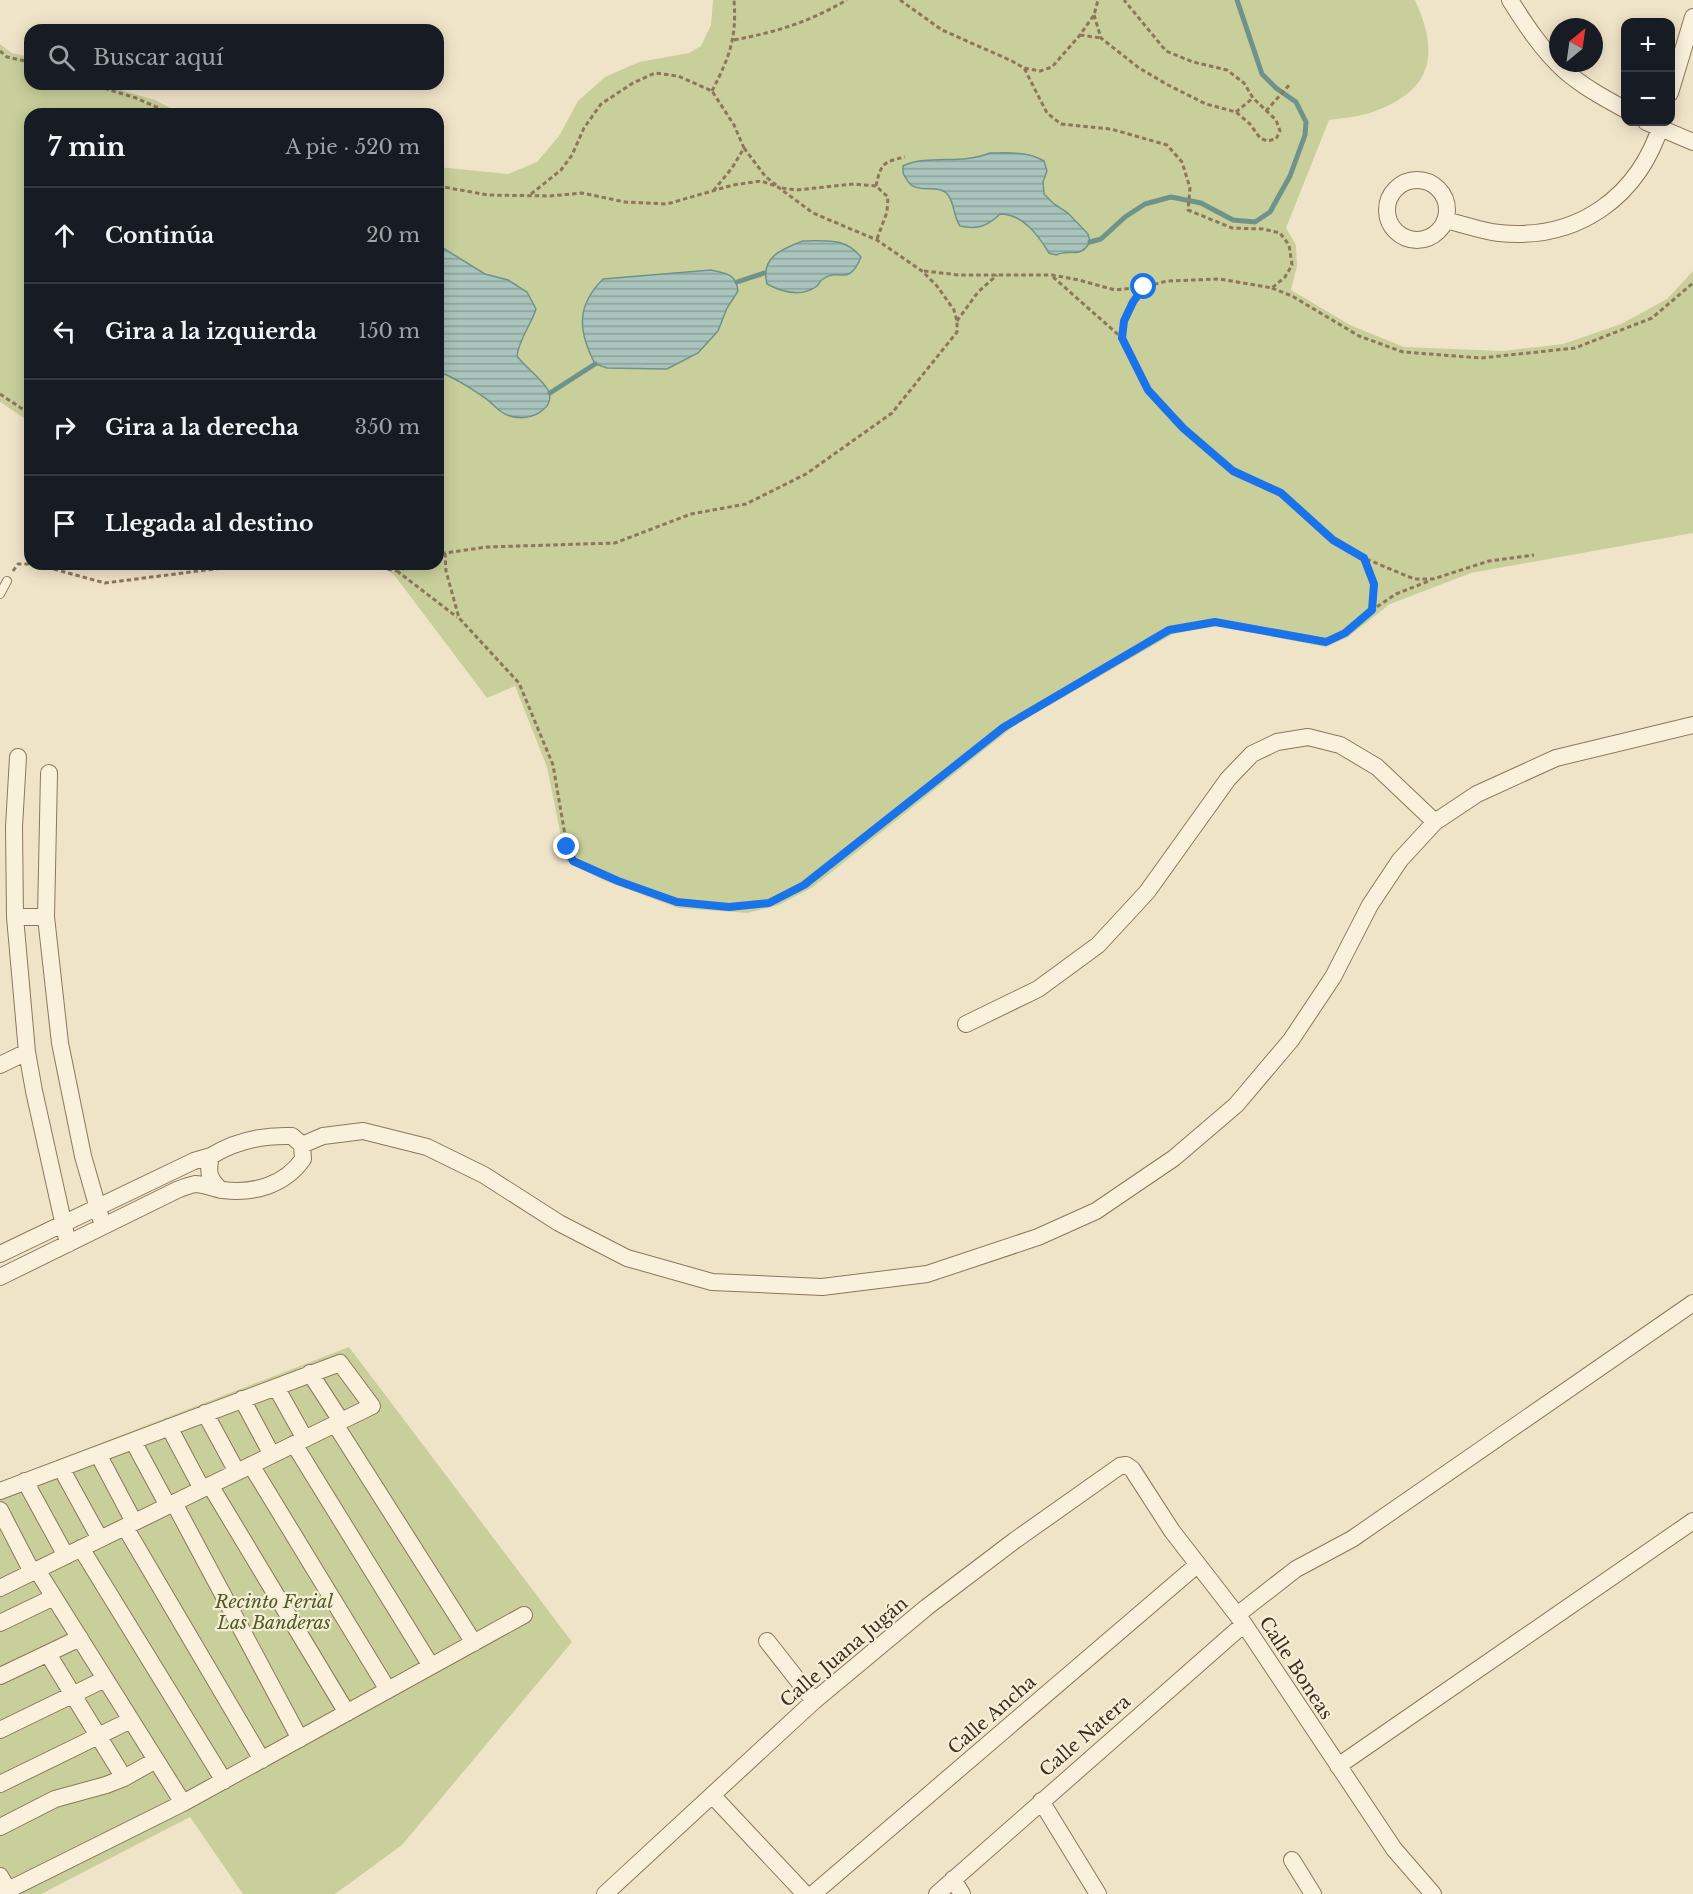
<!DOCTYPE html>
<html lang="es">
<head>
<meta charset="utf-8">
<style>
	:root { --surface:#171b24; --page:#20242c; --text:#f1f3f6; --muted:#9ea1a6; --line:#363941 }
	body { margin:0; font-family:"Libre Baskerville",serif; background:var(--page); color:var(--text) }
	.controls { position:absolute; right:18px; top:18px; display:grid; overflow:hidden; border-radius:12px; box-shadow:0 3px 15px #0003 }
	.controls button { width:54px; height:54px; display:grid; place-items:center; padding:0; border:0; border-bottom:2px solid var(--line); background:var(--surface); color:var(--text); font:30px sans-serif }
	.compass { position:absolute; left:1549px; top:18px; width:54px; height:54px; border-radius:50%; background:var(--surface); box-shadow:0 3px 15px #0003; rotate:29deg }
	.stop { position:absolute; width:18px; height:18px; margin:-14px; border:4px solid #1a73e8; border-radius:50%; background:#fff }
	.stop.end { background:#1a73e8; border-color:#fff; box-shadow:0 2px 6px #0008 }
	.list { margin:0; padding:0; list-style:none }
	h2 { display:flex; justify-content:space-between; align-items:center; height:78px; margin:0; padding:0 24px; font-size:26px }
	h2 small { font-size:20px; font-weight:400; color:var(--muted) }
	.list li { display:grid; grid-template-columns:39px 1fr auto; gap:18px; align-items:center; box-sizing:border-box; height:96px; padding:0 24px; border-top:2px solid var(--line) }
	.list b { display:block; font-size:22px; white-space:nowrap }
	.list em { font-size:20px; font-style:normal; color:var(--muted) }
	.icon { flex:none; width:33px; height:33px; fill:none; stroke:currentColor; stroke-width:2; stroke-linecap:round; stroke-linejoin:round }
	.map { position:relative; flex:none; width:1693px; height:1894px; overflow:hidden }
	.search { position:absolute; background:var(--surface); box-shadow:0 3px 15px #0003; left:24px; top:24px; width:420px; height:66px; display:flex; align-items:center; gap:15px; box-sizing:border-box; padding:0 21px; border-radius:18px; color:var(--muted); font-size:22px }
	.panel { position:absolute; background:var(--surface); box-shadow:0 3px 15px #0003; left:24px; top:108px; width:420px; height:462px; border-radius:18px }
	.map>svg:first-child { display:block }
	.green { fill:#c9cf9b }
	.water { fill:url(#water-rules); stroke:#6f938a; stroke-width:1.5 }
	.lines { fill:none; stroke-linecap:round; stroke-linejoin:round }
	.stream { stroke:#6f938a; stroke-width:5 }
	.lane-casing { stroke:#8d765c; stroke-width:10 }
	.street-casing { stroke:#8d765c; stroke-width:18 }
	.path { stroke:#8d765c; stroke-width:3; stroke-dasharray:4.5 3; stroke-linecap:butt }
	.lane { stroke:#faf1dc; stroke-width:8 }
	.street { stroke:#faf1dc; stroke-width:16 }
	.route { stroke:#1a73e8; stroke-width:8 }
	.labels { text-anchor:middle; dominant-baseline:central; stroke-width:4.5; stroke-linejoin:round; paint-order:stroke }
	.park-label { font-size:18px; font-style:italic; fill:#4d5a26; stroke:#f7eed8 }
	.street-label { font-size:18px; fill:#3d2e20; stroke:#f7eed8 }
</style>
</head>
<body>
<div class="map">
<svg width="1693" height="1894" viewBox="0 0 1693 1894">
	<defs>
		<pattern id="water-rules" width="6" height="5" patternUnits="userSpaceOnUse" patternTransform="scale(1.5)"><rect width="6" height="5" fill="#a9c4bc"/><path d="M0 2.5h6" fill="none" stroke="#8ba098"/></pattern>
	</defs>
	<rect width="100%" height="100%" fill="#f0e4c8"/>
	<!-- green -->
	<path class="green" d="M713,0h702c26,57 16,92 -45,113 -13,4 -28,5 -41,7l-43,108 10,17 1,21 -6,24 59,35 54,22 98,4 61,-7 58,-20 46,-25 26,-28v262l-222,40 -81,31 -42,33 -22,10 -109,-21 -44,8 -159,92 -201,161 -34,18 -32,8 -69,-5 -75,-28 -37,-19 -19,-94 -32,-81 -28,12 -92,-122 -15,-12h58v-397l70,7 29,-12 22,-26 19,-35 27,-24 34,-15 50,-9 12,-7 10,-21z
		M0,44l12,9 18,4v27h71l54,16 27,14h-152v308l-30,-20z
		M349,1347l223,295 -170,203 -67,49h-92l-53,-77 -149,77h-41v-412z"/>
	<!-- water -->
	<path class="water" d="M990,153c19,0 38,-2 54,8l3,10 -4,11 1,12 10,10 14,9 20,21 2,8c-11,18 -19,6 -34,13l-7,-2c-11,-18 -26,-39 -49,-39 -12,12 -23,16 -40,12 -7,-10 -5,-22 -12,-31 -8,-11 -26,-2 -37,-10 -3,-3 -6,-8 -8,-12v-7c25,-12 58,-1 87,-13z
		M803,241c24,0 41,-4 58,16 -13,31 -21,10 -38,22 -3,2 -4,5 -6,7 -16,12 -35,6 -50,-2 -7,-27 15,-35 36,-43z
		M438,245l47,29 23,6 19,12 9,17c-5,16 -17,30 -19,47 9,12 25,23 31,34 3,6 2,12 -2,17 -12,13 -32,14 -46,4 -6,-5 -11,-11 -18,-15 -14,-10 -28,-18 -44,-25z
		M711,270c15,4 25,3 27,21l-11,17 -9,23 -20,22 -31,16 -60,-1 -12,-4c-17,-33 -19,-58 8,-85z"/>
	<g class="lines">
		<!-- stream -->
		<path class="stream" d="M1090,242l11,-3 24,-22 20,-13 26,-7 30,6 32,17 22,2 15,-10 20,-36 15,-41 1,-13 -10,-20 -20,-14 -14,-14 -25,-74
			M737,282l27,-9
			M550,393l45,-29"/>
		<defs>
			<path id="lane" d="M0,594l7,-13"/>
			<path id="street" d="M1510,0c15,24 32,50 54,70 18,16 40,28 62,40
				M1670,93l23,-76
				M1646,122l47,20
				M1387 210a30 30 0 1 1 60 0a30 30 0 1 1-60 0Z
				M1445,220c18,4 36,11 54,13 79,8 140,-36 163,-111
				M18,757l-4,70 1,90 12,135 7,39 34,153
				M49,773l-3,144 14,126 23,113 20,70
				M15,917h31
				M966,1024l72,-35 60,-44 49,-53 81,-113 24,-25 25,-12 31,-5 32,8 37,22 58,55
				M0,1065l27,-13
				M302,1145l21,-9 40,-5 64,16 57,28 75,48 68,35 85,24 110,5 105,-13 111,-37 58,-26 78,-53 62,-53 55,-65 42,-63 37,-72 30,-45 35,-38 42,-28 79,-36 137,-33
				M0,1254l194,-93 17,-5
				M0,1277l177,-87c5,-2 13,-5 18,-6 9,0 19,5 28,6 31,4 62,-5 80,-31l-1,-14 -10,-9c-29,-1 -57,5 -81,20 -4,17 -2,23 10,34
				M310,1373l31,48
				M276,1387l29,52
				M242,1399l30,56
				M205,1413l32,59
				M335,1424l139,219
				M169,1427l33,62
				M133,1441l35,65
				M294,1444l137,222
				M98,1454l36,68
				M251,1465l137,225
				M61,1468l39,71
				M25,1481l41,75
				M210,1485l137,228
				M0,1491l340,-128 32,43 -372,182
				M174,1503l126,236
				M0,1510l32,62
				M125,1527l137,233
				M81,1548l143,233
				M37,1570l146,233
				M1237,1615l59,-46 56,-30 341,-236
				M0,1623l54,-26
				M767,1641l47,60
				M48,1654l76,124
				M0,1676l80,-38
				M0,1730l105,-51
				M1338,1766l355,-245
				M0,1784l131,-64
				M713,1796l92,98
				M1041,1801l57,93
				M0,1827l55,-28 51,-14 18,-7 32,-18
				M1292,1860l21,34
				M0,1876l8,14
				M953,1879l9,15
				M0,1894l183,-91 341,-188
				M605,1894l209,-193 113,-94 87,-66 106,-75 6,-1 6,4 40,62 72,93 150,225 39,45
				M813,1894l384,-329
				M937,1894l307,-270"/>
		</defs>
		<!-- lane casing -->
		<use href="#lane" class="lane-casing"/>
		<!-- street casing -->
		<use href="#street" class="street-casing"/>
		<!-- path -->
		<path class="path" d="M900,0l42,30 70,31 12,7 16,3 12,-4 28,-32 14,-20 4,-15
			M1094,15l7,23 38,30 29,17 38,19 30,8 14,12 10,14 7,3 9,-2 4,-8 -4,-11 -23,-22 -9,-15 -17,-13 -34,-8 -27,-11 -42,-51
			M1080,35l21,3
			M734,40c46,-9 72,-17 113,-40
			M0,51l7,6 23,5
			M90,84l46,14 36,16
			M712,91c17,-33 25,-53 22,-91
			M1266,111l25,-28
			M1236,112l17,-14
			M744,148l21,28 11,9
			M438,186l50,9 62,1 32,-3 43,9 42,2 66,-19 28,-4 17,6 35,26 64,27 45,31 15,15 17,24 3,11v11l-65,81 -86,61 -60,30 -55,10 -76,29 -128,4 -49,7
			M876,186c5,-23 7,-24 29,-29
			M782,188l14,2 58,-6 22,2 12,11 -1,15 -10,27
			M531,194l30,-24 11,-15 12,-27 17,-24 32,-21 22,-10 23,3 34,15 22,34 10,23 -12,20 -18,22
			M924,271l35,4h93l27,5 36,10 29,-3 23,-6 53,-2 52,9 13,-11 7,-12 -3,-20 -9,-12 -17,-4 -31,-1 -44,-18 2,-22 -8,-26 -15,-17 -56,-16 -50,-5 -14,-11 -23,-45
			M1053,277l69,61c2,-21 10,-34 22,-51
			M1272,288l20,8 67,40 44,16 78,6 94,-10 77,-30 41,-35
			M957,321l21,-29 19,-17
			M1122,338l25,52 36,38 50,43 48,22 52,47 31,18 50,21h19l56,-18 45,-6
			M0,394l30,20
			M445,553l1,18 13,47 60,65 34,82 14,82 6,14 45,20 59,21 52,5 40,-4 35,-18 200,-158 165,-97 46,-8 111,20 19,-9 27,-23
			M1364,558l10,26 -2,26 24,-16 33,-13
			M358,564l39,7 21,-7
			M13,571l5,-7h17l70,19 148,-19
			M397,571l60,46"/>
		<!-- lane -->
		<use href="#lane" class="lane"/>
		<!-- street -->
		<use href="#street" class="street"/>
	</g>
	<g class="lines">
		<!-- route -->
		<path class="route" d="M567,847l6,14 45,20 59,21 52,5 40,-4 35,-18 200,-158 165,-97 46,-8 111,20 19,-9 27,-23 2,-26 -10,-26 -31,-18 -52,-47 -48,-22 -50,-43 -35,-38 -26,-52 2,-17 9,-19 11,-15"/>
	</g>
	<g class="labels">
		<!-- park labels -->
		<g class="park-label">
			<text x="274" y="1602">Recinto Ferial<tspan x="274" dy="21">Las Banderas</tspan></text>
		</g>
		<!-- street labels -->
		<g class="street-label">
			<text transform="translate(844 1652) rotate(-40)">Calle Juana Jugán</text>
			<text transform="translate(1296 1668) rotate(57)">Calle Boneas</text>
			<text transform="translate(992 1715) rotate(-41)">Calle Ancha</text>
			<text transform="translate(1085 1736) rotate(-41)">Calle Natera</text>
		</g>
	</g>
</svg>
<div class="controls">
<button>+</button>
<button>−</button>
</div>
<svg class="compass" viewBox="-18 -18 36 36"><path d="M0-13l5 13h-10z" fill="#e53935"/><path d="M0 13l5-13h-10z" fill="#9ea1a6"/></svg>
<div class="stop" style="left:1144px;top:287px"></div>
<div class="stop end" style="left:567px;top:847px"></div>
<div class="search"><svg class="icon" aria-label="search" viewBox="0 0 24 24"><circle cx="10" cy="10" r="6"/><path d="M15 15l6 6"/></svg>Buscar aquí</div>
<section class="panel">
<h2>7 min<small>A pie · 520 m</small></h2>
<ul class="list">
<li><svg class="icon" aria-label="ahead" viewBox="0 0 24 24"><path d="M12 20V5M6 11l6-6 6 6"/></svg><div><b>Continúa</b></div><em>20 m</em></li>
<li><svg class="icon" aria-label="left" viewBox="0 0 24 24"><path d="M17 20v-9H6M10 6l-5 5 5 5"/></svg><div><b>Gira a la izquierda</b></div><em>150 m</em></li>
<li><svg class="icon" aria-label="right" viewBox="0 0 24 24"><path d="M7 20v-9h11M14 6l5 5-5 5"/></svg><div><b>Gira a la derecha</b></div><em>350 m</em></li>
<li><svg class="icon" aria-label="arrive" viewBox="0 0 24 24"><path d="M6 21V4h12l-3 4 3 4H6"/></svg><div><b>Llegada al destino</b></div></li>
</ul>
</section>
</div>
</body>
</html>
